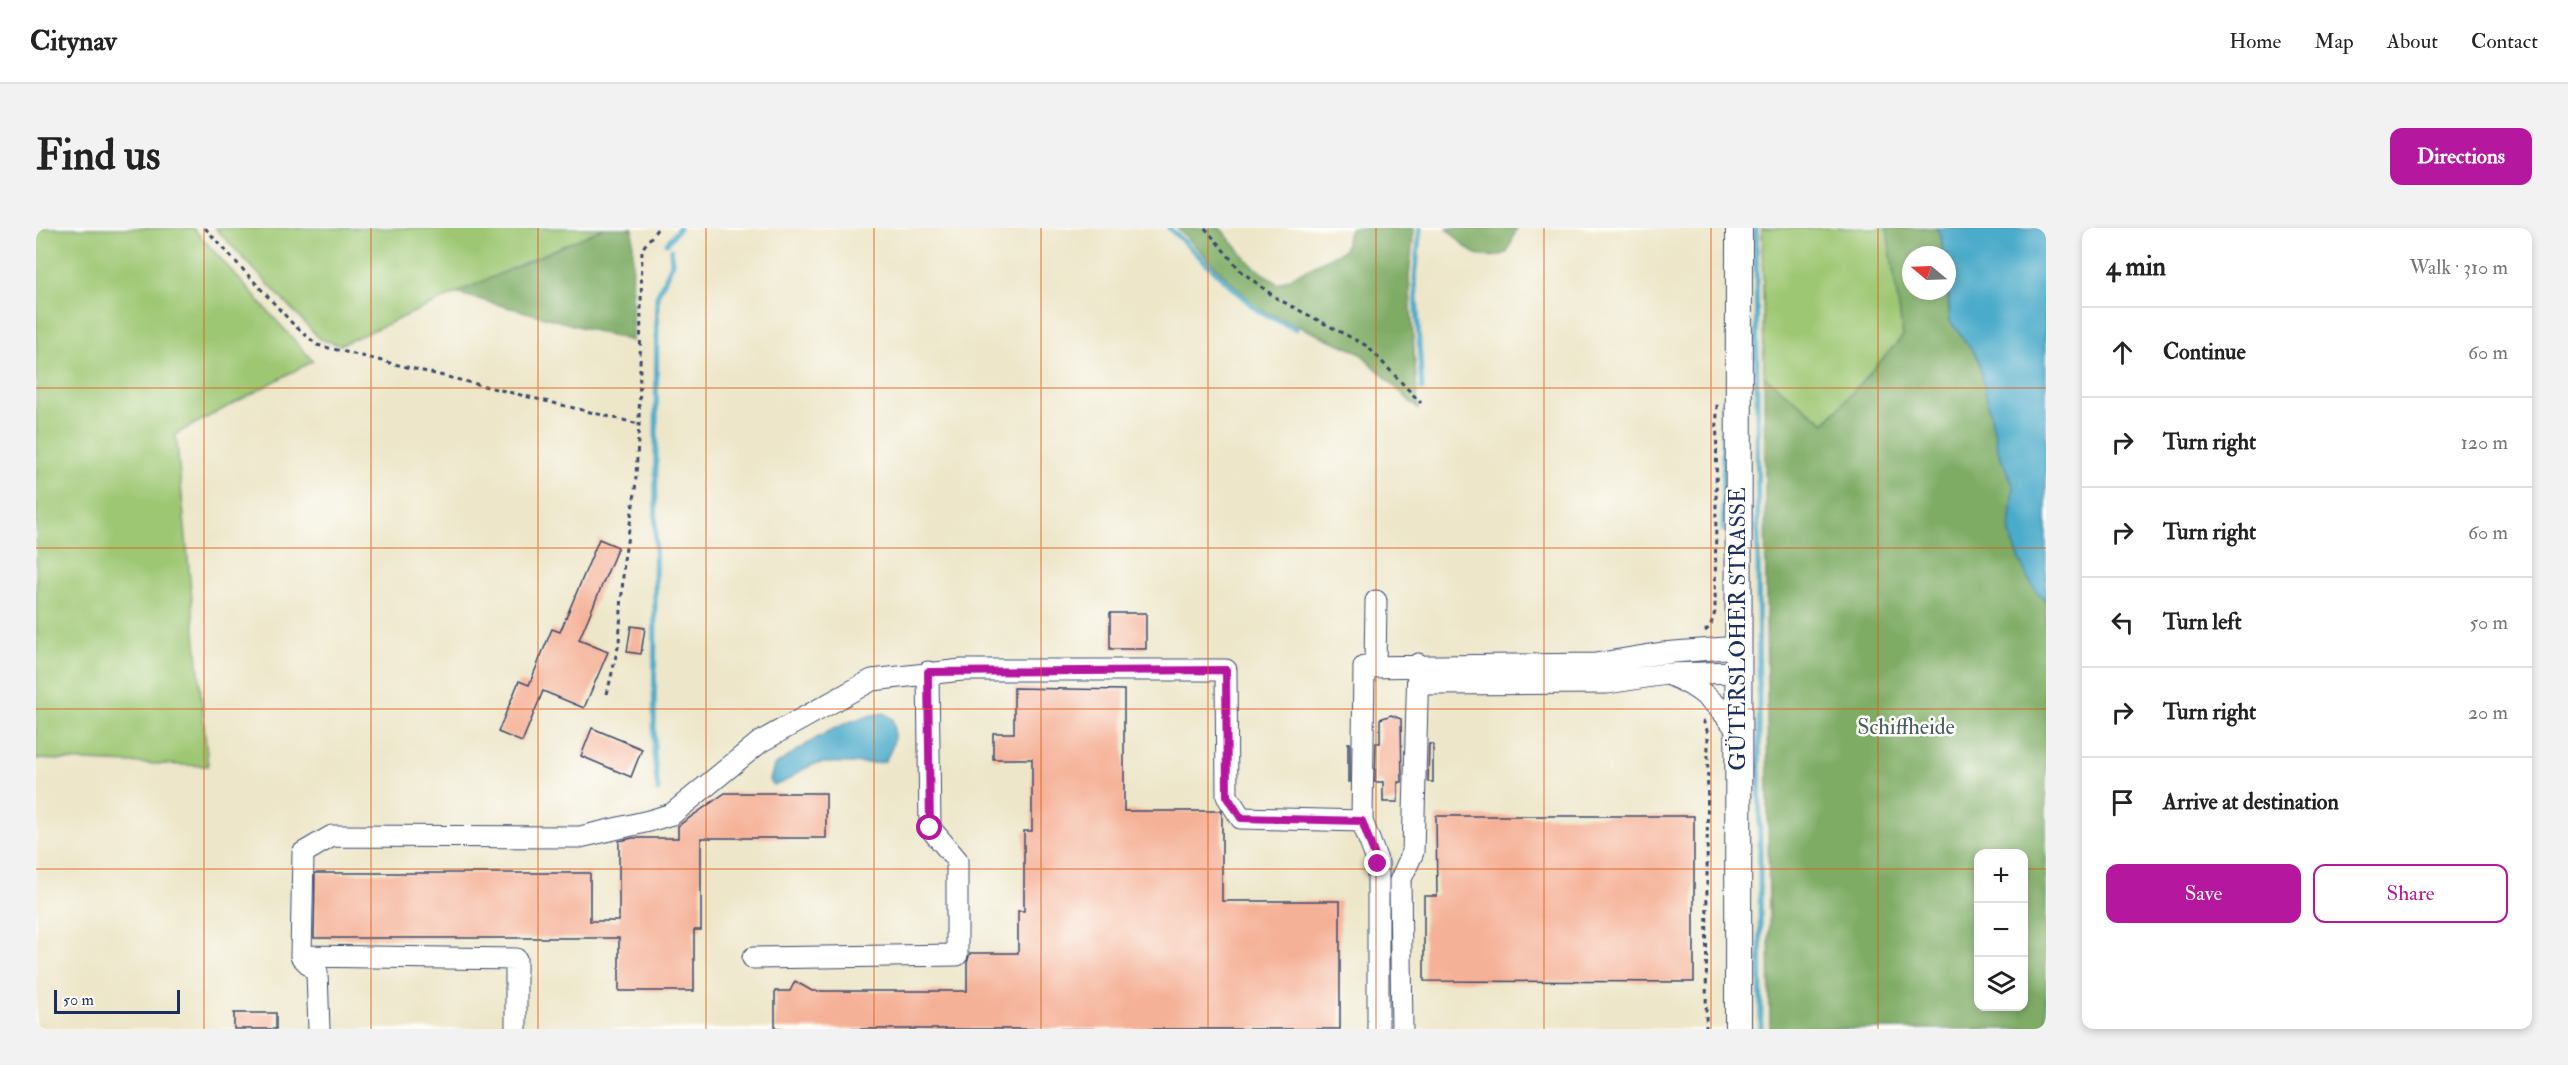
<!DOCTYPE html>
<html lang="en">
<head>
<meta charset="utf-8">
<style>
	:root { --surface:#fff; --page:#f2f2f2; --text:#222; --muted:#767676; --line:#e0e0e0; --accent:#b5179e }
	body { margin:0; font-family:"IM FELL Double Pica",serif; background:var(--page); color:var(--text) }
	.controls { position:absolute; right:18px; bottom:18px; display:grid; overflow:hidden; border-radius:12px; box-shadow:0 3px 9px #0003 }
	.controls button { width:54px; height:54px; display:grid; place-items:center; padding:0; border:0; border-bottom:2px solid var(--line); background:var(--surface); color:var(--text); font:30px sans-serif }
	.compass { position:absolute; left:1866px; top:18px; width:54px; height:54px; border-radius:50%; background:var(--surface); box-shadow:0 3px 9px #0003; rotate:289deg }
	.scale { position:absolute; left:18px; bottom:15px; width:126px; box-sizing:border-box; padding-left:6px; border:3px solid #1b2f5e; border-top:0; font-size:16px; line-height:21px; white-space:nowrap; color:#1b2f5e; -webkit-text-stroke:4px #fdfcf7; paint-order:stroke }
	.stop { position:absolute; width:18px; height:18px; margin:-14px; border:4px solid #b5179e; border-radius:50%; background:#fff }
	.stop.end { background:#b5179e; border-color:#fff; box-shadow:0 2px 6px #0008 }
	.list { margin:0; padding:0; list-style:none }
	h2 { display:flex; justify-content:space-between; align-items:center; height:78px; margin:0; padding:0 24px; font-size:26px }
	h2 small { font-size:20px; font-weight:400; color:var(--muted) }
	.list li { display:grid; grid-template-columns:39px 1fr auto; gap:18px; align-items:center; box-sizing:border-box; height:90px; padding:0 24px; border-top:2px solid var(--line) }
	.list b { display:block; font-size:22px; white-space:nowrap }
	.list em { font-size:20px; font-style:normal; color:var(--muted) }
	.actions { display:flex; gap:12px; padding:18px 24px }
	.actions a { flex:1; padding:14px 0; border:2px solid var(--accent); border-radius:12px; text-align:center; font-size:21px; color:var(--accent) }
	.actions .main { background:var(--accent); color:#fff }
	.icon { flex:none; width:33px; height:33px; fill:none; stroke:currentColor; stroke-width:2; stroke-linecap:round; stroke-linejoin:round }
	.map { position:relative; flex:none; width:2010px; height:801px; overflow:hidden; border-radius:12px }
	header { display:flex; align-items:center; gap:36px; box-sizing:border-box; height:84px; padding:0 30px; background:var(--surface); border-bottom:2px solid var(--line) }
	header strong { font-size:28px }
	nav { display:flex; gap:33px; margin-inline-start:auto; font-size:21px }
	.intro { display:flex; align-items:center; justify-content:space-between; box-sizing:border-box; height:144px; padding:0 36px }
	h1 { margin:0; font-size:42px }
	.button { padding:15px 27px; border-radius:12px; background:var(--accent); color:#fff; font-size:21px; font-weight:700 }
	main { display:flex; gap:36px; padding:0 36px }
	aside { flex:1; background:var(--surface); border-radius:12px; box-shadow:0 3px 9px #0003 }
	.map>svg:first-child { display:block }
	.green { fill:#9ec773; stroke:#5c7b68; stroke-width:1.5 }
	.forest { fill:#7eac65; stroke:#4c6e62; stroke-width:1.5; fill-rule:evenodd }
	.water { fill:#4babca; stroke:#336d94; stroke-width:1.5 }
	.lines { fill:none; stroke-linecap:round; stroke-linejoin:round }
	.stream { stroke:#4babca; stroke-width:5 }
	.building { fill:#f5b197 }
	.minor-casing { stroke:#3a4a6e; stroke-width:23 }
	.major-casing { stroke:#3a4a6e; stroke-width:28 }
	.path { stroke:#3a4a6e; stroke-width:3; stroke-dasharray:4.5 4.5; stroke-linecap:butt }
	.minor { stroke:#fff; stroke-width:21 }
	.major { stroke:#fff; stroke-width:26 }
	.route { stroke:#b5179e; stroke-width:8 }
	.grid { fill:none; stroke:#de5710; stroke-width:1.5; stroke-opacity:0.55 }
	.labels { text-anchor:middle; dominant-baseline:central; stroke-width:5; stroke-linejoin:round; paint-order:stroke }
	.street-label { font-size:22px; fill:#1b2f5e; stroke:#fdfcf7 }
	.park-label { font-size:22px; fill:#425d64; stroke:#fdfcf7 }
</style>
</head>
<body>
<header>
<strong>Citynav</strong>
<nav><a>Home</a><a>Map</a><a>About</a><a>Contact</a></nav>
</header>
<div class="intro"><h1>Find us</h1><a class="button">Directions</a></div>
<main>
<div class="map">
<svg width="2010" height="801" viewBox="0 0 2010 801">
	<rect width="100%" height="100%" fill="#fdfcf7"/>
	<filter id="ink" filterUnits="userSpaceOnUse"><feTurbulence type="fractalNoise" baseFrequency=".0167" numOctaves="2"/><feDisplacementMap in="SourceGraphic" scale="12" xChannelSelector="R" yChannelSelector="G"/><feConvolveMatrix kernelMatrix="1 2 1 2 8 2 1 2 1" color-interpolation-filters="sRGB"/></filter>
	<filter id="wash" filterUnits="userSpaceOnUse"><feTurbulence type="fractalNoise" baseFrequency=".008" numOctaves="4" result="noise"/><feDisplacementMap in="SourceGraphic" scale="24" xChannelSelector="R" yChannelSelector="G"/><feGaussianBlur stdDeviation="1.35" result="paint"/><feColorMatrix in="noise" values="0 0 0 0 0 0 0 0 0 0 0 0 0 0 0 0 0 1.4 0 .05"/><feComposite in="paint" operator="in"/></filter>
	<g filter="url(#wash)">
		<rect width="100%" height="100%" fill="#ede6c9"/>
		<!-- green -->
		<path class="green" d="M0,0h157l120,133 -137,73 32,332 -172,-7z
			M179,0h389l-264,117 -20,-6z
			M1726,0h125l16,108 -78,87 -61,-47z"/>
		<!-- forest -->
		<path class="forest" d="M568,0h29l-1,113 -176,-48z
			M1141,0h43l31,36 27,20 66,-34 6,-22h64l-5,49 9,132 -59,-57 -101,-43z
			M1411,0h70l-10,25c-32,11 -39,-4 -60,-25z
			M1851,0h49l5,7 2,20h-32v36h36l3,30 28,37 21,95 15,34 -4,47 13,34 13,23 10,10v428h-276l-6,-653 61,47 78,-87zM1942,626h46v152h-46z"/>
		<!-- water -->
		<path class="water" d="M1900,0h110v373l-10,-10 -13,-23 -13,-34 4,-47 -15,-34 -21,-95 -28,-37 -3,-66h-4l-2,-20z
			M848,485l9,6c3,18 1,29 -9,43 -22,4 -46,-2 -68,2 -16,3 -27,20 -43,21l-3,-5 4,-14c34,-23 68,-48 110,-53z"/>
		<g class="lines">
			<!-- stream -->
			<path class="stream" d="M1133,0l90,84 37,17
				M1384,0l-5,50 7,111
				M1720,0l5,801
				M631,15l12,-15
				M1687,302v-125
				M622,563l-4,-36 3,-459 15,-32 -1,-14"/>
		</g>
		<g id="blocks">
			<!-- building -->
			<path class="building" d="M563,311l19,8 -39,93 29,12 -24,56 -41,-17 -21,51 -24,-10 21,-51 10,4 23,-56 8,3z
				M1074,385h36v36h-36z
				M595,398l14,2 -4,26 -14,-2z
				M978,460l110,2v121h98v90h118v128h-565v-38h15l5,-10 17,10h155v-28l3,-10h48v-42h6v-80h8v-72h-39v-26h21z
				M1355,487l10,4 1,63h-4v20h-15v-20h-8l1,-39h4v-24z
				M556,500l50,21 -11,28 -50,-21z
				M1312,515h2v39h-2z
				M1393,516h4v38h-5z
				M689,565h101v45h-125v92h-7v61h-75v-53h-305l1,-65h275v48h29v-80l14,-3h45v-12z
				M1400,588h258v166l-270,-1v-85h13z
				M198,785h42v16h-42z"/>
		</g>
	</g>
	<g filter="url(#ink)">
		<use href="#blocks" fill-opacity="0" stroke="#3a4a6e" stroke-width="1.5"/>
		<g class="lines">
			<defs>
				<path id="minor" d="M1339,438l1,-65
					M1634,447c30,12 48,29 67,55
					M1382,456l189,-1 59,-9 72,-2
					M265,728l215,3v70
					M717,730l204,-3v-95l-27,-32 -2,-156
					M283,801l-2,-57 -16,-16 2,-103 29,-17 248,1 69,-16 23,-7 88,-72 112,-62 90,-10h264l1,126 14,22 121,3
					M1342,801v-166l-16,-42 2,-154 231,-3 67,-11 76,-6
					M1366,801l-2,-148 13,-29 5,-188"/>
				<path id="major" d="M1702,801l1,-801"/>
			</defs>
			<!-- minor casing -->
			<use href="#minor" class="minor-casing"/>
			<!-- major casing -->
			<use href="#major" class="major-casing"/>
			<!-- path -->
			<path class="path" d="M169,0l87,95 25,22 322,79
				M1169,0l36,43 35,27 91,48 54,57
				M1669,403l5,-4 5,-15 2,-208
				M571,466l12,-51 5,-83 11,-67 4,-69 3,-175 16,-21
				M1667,492l5,13 -2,296"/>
			<!-- minor -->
			<use href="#minor" class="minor"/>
			<!-- major -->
			<use href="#major" class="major"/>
		</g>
	</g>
	<g class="lines" filter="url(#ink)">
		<!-- route -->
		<path class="route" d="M894,600l-2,-156 298,-2 1,126 14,22 121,3 16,43"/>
	</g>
	<!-- grid -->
	<path class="grid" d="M168,0v801M335,0v801M502,0v801M670,0v801M838,0v801M1005,0v801M1172,0v801M1340,0v801M1508,0v801M1675,0v801M1842,0v801M0,160h2010M0,320h2010M0,481h2010M0,641h1942M1988,641h22"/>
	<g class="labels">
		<!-- street labels -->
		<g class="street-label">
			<text transform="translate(1702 401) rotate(-90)">GÜTERSLOHER STRASSE</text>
		</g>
		<!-- park labels -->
		<g class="park-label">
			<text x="1870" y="499">Schiffheide</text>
		</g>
	</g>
</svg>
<div class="controls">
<button>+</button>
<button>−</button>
<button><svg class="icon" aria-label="layers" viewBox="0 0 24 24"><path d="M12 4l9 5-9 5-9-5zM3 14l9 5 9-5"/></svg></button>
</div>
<svg class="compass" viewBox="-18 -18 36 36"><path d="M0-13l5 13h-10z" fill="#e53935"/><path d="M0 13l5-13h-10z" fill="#767676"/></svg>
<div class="scale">50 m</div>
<div class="stop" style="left:894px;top:600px"></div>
<div class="stop end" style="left:1342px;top:636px"></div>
</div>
<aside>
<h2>4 min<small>Walk · 310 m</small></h2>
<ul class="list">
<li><svg class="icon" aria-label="ahead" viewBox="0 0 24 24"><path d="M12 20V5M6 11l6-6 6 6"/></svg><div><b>Continue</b></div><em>60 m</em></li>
<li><svg class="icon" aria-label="right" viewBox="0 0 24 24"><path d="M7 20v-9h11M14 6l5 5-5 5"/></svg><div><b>Turn right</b></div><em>120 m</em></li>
<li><svg class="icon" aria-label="right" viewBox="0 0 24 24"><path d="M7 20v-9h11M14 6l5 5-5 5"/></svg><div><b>Turn right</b></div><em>60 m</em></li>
<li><svg class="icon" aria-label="left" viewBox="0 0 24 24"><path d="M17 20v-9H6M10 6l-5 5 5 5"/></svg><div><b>Turn left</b></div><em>50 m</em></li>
<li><svg class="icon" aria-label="right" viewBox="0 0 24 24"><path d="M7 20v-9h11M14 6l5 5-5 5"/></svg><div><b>Turn right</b></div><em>20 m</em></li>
<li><svg class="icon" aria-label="arrive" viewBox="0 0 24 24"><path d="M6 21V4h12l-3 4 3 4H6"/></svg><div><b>Arrive at destination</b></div></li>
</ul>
<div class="actions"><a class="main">Save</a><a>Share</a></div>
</aside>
</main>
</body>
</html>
